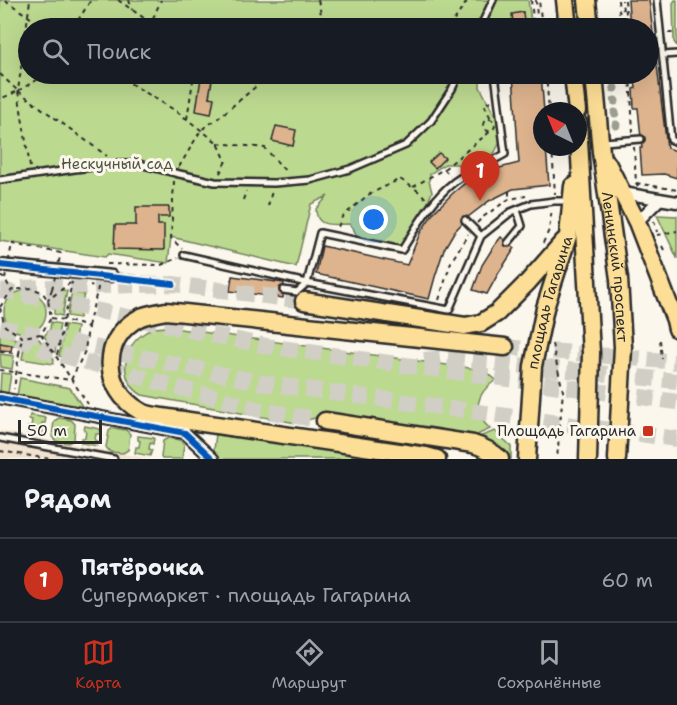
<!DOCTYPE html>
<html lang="ru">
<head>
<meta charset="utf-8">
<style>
	:root { --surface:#171b24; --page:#242831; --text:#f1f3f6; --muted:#9ea1a6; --line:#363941; --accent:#c8321e }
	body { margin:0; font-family:"Shantell Sans",sans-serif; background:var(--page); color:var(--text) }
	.compass { position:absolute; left:533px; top:102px; width:54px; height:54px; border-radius:50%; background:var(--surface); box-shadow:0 6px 24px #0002; rotate:317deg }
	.scale { position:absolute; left:18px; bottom:15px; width:84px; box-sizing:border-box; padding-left:6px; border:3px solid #2b2b2b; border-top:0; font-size:16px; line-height:21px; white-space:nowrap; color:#2b2b2b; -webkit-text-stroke:4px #fbf7ec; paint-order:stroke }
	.you { position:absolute; left:374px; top:220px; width:21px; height:21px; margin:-15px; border:4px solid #fff; border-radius:50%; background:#1a73e8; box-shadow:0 0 0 9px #1a73e833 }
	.badge { display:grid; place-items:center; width:39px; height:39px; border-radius:50%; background:var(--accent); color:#fff; font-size:20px; font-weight:700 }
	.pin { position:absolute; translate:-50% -50px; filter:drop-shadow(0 2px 3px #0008) }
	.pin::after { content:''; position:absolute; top:32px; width:21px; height:18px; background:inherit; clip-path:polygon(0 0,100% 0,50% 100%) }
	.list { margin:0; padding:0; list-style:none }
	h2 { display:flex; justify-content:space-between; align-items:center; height:78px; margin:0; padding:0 24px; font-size:26px }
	h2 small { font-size:20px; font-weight:400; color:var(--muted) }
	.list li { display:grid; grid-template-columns:39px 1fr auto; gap:18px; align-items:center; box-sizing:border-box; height:84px; padding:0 24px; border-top:2px solid var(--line) }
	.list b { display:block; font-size:22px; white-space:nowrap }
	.list p { margin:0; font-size:20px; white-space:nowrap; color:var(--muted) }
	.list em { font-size:20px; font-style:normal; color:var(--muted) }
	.icon { flex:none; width:33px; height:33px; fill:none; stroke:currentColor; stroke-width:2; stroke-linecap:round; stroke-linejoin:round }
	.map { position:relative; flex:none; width:677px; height:459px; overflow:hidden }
	.search { position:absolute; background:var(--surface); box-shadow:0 6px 24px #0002; left:18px; right:18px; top:18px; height:66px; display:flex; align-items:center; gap:15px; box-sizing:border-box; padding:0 21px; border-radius:33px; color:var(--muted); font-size:22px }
	.sheet { height:162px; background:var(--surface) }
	nav { display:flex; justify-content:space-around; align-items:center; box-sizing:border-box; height:84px; border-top:2px solid var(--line); background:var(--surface); font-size:16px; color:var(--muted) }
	nav a { display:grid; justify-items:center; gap:3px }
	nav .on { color:var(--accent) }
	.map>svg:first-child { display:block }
	.built { fill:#f2e3d0 }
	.green { fill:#bcd990; stroke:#74825e; stroke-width:1.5 }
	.building { fill:#deb48e; stroke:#2b2b2b; stroke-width:1.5 }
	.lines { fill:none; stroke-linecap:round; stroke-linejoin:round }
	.street-tunnel { stroke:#d1cec5; stroke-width:10; stroke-dasharray:10 5; stroke-linecap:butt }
	.primary-tunnel { stroke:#d1cec5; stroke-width:16; stroke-dasharray:16 8; stroke-linecap:butt }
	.lane-casing { stroke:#2b2b2b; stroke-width:10 }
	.street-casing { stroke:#2b2b2b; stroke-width:15 }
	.primary-casing { stroke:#2b2b2b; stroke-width:21 }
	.path { stroke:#2b2b2b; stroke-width:2; stroke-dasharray:4.5 4.5; stroke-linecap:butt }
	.lane { stroke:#fbf7ec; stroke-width:5 }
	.street { stroke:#fbf7ec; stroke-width:10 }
	.primary { stroke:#fdde96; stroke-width:16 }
	.path-bridge { stroke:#2b2b2b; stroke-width:2; stroke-dasharray:4.5 4.5; stroke-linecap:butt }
	.cycleway-casing { stroke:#fbf7ec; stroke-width:10 }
	.cycleway { stroke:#0057b8; stroke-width:6 }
	.tree { fill:#9c9e90 }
	.poi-dot { fill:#c8321e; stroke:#fbf7ec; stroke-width:2 }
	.labels { text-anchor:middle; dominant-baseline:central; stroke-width:6; stroke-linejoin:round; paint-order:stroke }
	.park-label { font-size:15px; fill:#4f5644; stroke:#fbf7ec }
	.street-label { font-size:15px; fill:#2b2b2b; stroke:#fbf7ec }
	.poi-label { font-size:15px; fill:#2b2b2b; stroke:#fbf7ec; text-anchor:end }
</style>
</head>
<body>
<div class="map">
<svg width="677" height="459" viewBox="0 0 677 459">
	<rect width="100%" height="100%" fill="#fbf7ec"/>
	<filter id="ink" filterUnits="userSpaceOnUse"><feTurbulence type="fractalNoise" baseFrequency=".0167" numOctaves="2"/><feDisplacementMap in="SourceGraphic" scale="12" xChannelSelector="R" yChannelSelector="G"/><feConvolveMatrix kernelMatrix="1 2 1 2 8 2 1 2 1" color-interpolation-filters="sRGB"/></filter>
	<g filter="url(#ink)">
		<!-- built -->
		<path class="built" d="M0,431l151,28h-151z"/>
		<!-- green -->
		<path class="green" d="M0,0h528l3,21 -33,3v4h-470v46h452v13l18,34 3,19 -6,12 -4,4 -22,11 -7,1 -5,-4h-12l-15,10 -1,7 3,11 -12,29 -11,16 -14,14 -7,1 -20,-5 -10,-8 -5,-11 -4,-4c-15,0 -33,5 -33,-15l12,-13 -17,8 -15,63 -125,-30 -3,26 -60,-9 -3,3 -105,-16z
			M675,0h2v46l-3,-4 -1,-39z
			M657,215l20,1v43v-1z
			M63,290l4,1 -5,25 -8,-2v-7l-4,-8z
			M72,291l5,3h7l-5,24 -12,-2z
			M4 312a21 21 0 1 1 42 0a21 21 0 1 1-42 0Z
			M51,322l9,2 -5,28 -11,-16 6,-7z
			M65,325l12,2 -5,31 -13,-2z
			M165,327l319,43 12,10c-21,14 -24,32 -6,49l-13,6 -147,-21 -34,9 -154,-28c-23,-14 -21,-45 1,-61 0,0 7,-5 8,-5 4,-2 10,-1 14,-2z
			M3,330l6,6 7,3 -1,7 -15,-3v-10z
			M39,339l15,21 -1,4 -31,-5 3,-17 9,-1z
			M0,354l14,2 -2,13 -11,-2z
			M1,373l10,1 -3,19 -8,-1z
			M20,378l50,10 14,21 -67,-13z
			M30,415l16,3 -1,5h-3l-2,6 3,1 -1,5 -15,-3 1,-5h3l1,-7 -3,-1z
			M59,418l12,2 4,4 -1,16 -6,3 -12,-2 -4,-4 2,-16z
			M85,426l15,3 -1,5h-3l-1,6 3,1 -1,5 -16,-3 1,-5h3l1,-7 -2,-1z
			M113,428l13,2 4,4 -2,16 -5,3 -13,-1 -4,-5 3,-16z
			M495,431l16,15v13l-32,-22z
			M216,434l155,21 22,4h-177l-2,-9z
			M138,436l16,2 -1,6 -3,-1 -1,6 3,1 -2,6 -15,-3 1,-6h3l1,-6 -2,-1z
			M168,438l12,2 4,4 -2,15h-20l-1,-2 2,-16z"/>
		<!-- building -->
		<path class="building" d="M628,0h21l18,148 10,3v27l-13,-4 -22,1 -2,-27h2l-4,-40h-4l-1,-19 3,-1 -2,-14h14v-46h-18z
			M523,12l1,10 -11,1 -1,-9z
			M513,74h28l3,37h-2v36h4l3,38 -36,4 -24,12 -21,16 -14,15 -10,17 -9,28 -6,22 -113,-25 6,-28 85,19 13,-32 14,-21 19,-19 16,-13 15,-8 35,-9z
			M201,78l11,2 -3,17 5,1 -3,16 -15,-3z
			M276,126l20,4 -3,16 -21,-5z
			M439,153l6,5 -10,10 -6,-6z
			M136,207h33v10h-11v8h6v25l-50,-1 1,-24h21z
			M501,237l14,11 -17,26 -11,20 -14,-4 9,-25 12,-19z
			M232,276l52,7 -1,15 -53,-7z
			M0,343l12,2 -1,6 -11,-1z"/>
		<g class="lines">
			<!-- street-tunnel -->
			<path class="street-tunnel" d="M112,276l61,8"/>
			<!-- primary-tunnel -->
			<path class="primary-tunnel" d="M22,288l151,-4 131,17
				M0,290l266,56 411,56
				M0,327l263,56 414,56
				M17,338l30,13 213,59 65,11
				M505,347l172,15
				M424,360l22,-2 231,23"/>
			<defs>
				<path id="lane" d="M657,0l14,140 6,2
					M480,28l13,-28
					M663,55l14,-1
					M604,142l37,-3
					M0,180l75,-11 43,-5h21l36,9 40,9 59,1 36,-3 40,-11 56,-24 25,-24 21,-32 7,-15
					M465,220l16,16
					M508,243l14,-17 -5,-16
					M184,255l123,28 142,27 32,-74 30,-24 20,-8 23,-3h16
					M283,290l14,2 10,-9 13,-50 82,17c15,-24 30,-51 52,-68 16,-12 34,-18 51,-28l-10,-80
					M0,438l114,21"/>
				<path id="street" d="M623,193l54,9
					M637,222l23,-23
					M0,265l112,11
					M0,398l185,35 28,26"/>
				<g id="primary">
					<path d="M565,0l3,28"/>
					<path d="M587,0l3,28"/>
					<path d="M573,74l4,37"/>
					<path id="s1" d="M594,74l7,78 18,127 4,68 -6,112"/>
					<path d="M578,123l13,230 -3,106"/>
					<path d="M607,163l30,59 38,98 2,9"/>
					<path d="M304,301l161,25 16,-3 16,-10 31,-31 36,-41"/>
					<path d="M325,421l148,23c10,3 19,7 27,15"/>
					<path d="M437,459l-11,-3 -264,-39c-7,-1 -16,-2 -22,-6 -38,-21 -40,-73 -1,-93 8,-4 18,-5 27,-7l339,36"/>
					<path id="s2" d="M527,459l6,-93 12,-58 23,-72 5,-50"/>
				</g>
			</defs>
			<!-- lane casing -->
			<use href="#lane" class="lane-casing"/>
			<!-- street casing -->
			<use href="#street" class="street-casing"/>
			<!-- primary casing -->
			<use href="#primary" class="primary-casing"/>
			<!-- path -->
			<path class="path" d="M5,0l40,28
				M118,0l33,23 -1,5
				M129,0l3,10
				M318,0l6,28
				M531,0l3,28
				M536,0l1,20 4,-1 -2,-19
				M618,0l1,12h4l-1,-12
				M625,0l2,28
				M73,28l18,-28
				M139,28l12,-5 10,-23
				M449,28l19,-28
				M668,33h9
				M0,74l18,17 -18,8
				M115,74l61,37 25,19 17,13 8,18 -7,14
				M546,74l3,37
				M630,74l3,58
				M18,91l89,65
				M18,91l29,-17
				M491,101l-7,3 7,15
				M187,119l7,-45
				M483 125a6 6 0 1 1 12 0a6 6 0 1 1-12 0Z
				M218,143l47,5 22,25
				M552,147l3,47
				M634,147l2,36 2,3
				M30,167l-12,-76 12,-91
				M179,167l22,-37 16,-11 54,-45
				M444,169l48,-39
				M174,181l-3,57 11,11
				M636,183l41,7
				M413,187l31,-18 6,7
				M509,191v8
				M243,200l3,-9
				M268,206l4,-15
				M654,221l3,11
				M477,223l6,-6 26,-18 17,-3
				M338,227l4,-10 26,-22 32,-16 21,14 5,6
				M657,235l20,-4
				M543,243l6,-13 3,-21
				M12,244l49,9
				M662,246l4,8
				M107,264l54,1 17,-7
				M0,276l5,3 6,11
				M52,289l-4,11 22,-17
				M439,300l12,-38 17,-28
				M0,307l12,-17 19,-2 11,4 6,8 3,18 -10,16 -19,3 -17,-11 -5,-18
				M88,326l10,-38 -8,-2
				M41,334l47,70
				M660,340l2,19
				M552,344l11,47 -6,68
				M0,351l19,3 -5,35
				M19,354l3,-17
				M57,355l15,-73
				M0,370l71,10 14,-29 3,-24 -24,-7 -13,-2
				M0,451l50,8"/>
			<!-- lane -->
			<use href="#lane" class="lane"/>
			<!-- street -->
			<use href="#street" class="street"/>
			<!-- primary -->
			<use href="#primary" class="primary"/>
			<!-- path-bridge -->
			<path class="path-bridge" d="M5,279l7,-35
				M52,289l9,-36"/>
			<defs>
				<path id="cycleway" d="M0,265l173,19
					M0,398l185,35 28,26"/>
			</defs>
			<!-- cycleway casing -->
			<use href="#cycleway" class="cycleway-casing"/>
			<!-- cycleway -->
			<use href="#cycleway" class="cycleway"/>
		</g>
		<!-- trees -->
		<g class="tree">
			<circle cx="614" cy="88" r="4.5"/>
			<circle cx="615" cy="101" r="4.5"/>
			<circle cx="615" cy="113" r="4.5"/>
			<circle cx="616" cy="125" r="4.5"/>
		</g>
	</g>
	<!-- markers -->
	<rect class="poi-dot" x="642" y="425" width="12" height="12" rx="3"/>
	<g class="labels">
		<!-- park labels -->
		<g class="park-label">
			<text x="117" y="164">Нескучный сад</text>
		</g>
		<!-- street labels -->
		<g class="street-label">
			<text stroke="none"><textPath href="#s1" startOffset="194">Ленинский проспект</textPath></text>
			<text stroke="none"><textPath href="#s2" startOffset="159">площадь Гагарина</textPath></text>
		</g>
		<!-- poi labels -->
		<g class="poi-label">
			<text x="636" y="431">Площадь Гагарина</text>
		</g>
	</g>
</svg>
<svg class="compass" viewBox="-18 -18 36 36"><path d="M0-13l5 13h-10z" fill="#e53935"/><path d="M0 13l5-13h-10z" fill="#9ea1a6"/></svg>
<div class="scale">50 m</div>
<div class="you"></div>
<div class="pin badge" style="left:480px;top:201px">1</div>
<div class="search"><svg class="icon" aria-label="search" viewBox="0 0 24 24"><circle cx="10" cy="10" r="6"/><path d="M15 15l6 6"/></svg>Поиск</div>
</div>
<section class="sheet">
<h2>Рядом<small></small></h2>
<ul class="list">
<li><span class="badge">1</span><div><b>Пятёрочка</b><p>Супермаркет · площадь Гагарина</p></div><em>60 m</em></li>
</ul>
</section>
<nav>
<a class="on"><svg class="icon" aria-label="map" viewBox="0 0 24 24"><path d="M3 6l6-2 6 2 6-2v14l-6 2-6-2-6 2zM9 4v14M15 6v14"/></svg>Карта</a>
<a><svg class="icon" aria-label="directions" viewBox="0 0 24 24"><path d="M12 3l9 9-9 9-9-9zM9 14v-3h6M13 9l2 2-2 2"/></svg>Маршрут</a>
<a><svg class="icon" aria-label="saved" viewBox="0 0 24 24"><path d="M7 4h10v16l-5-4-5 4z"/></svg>Сохранённые</a>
</nav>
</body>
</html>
